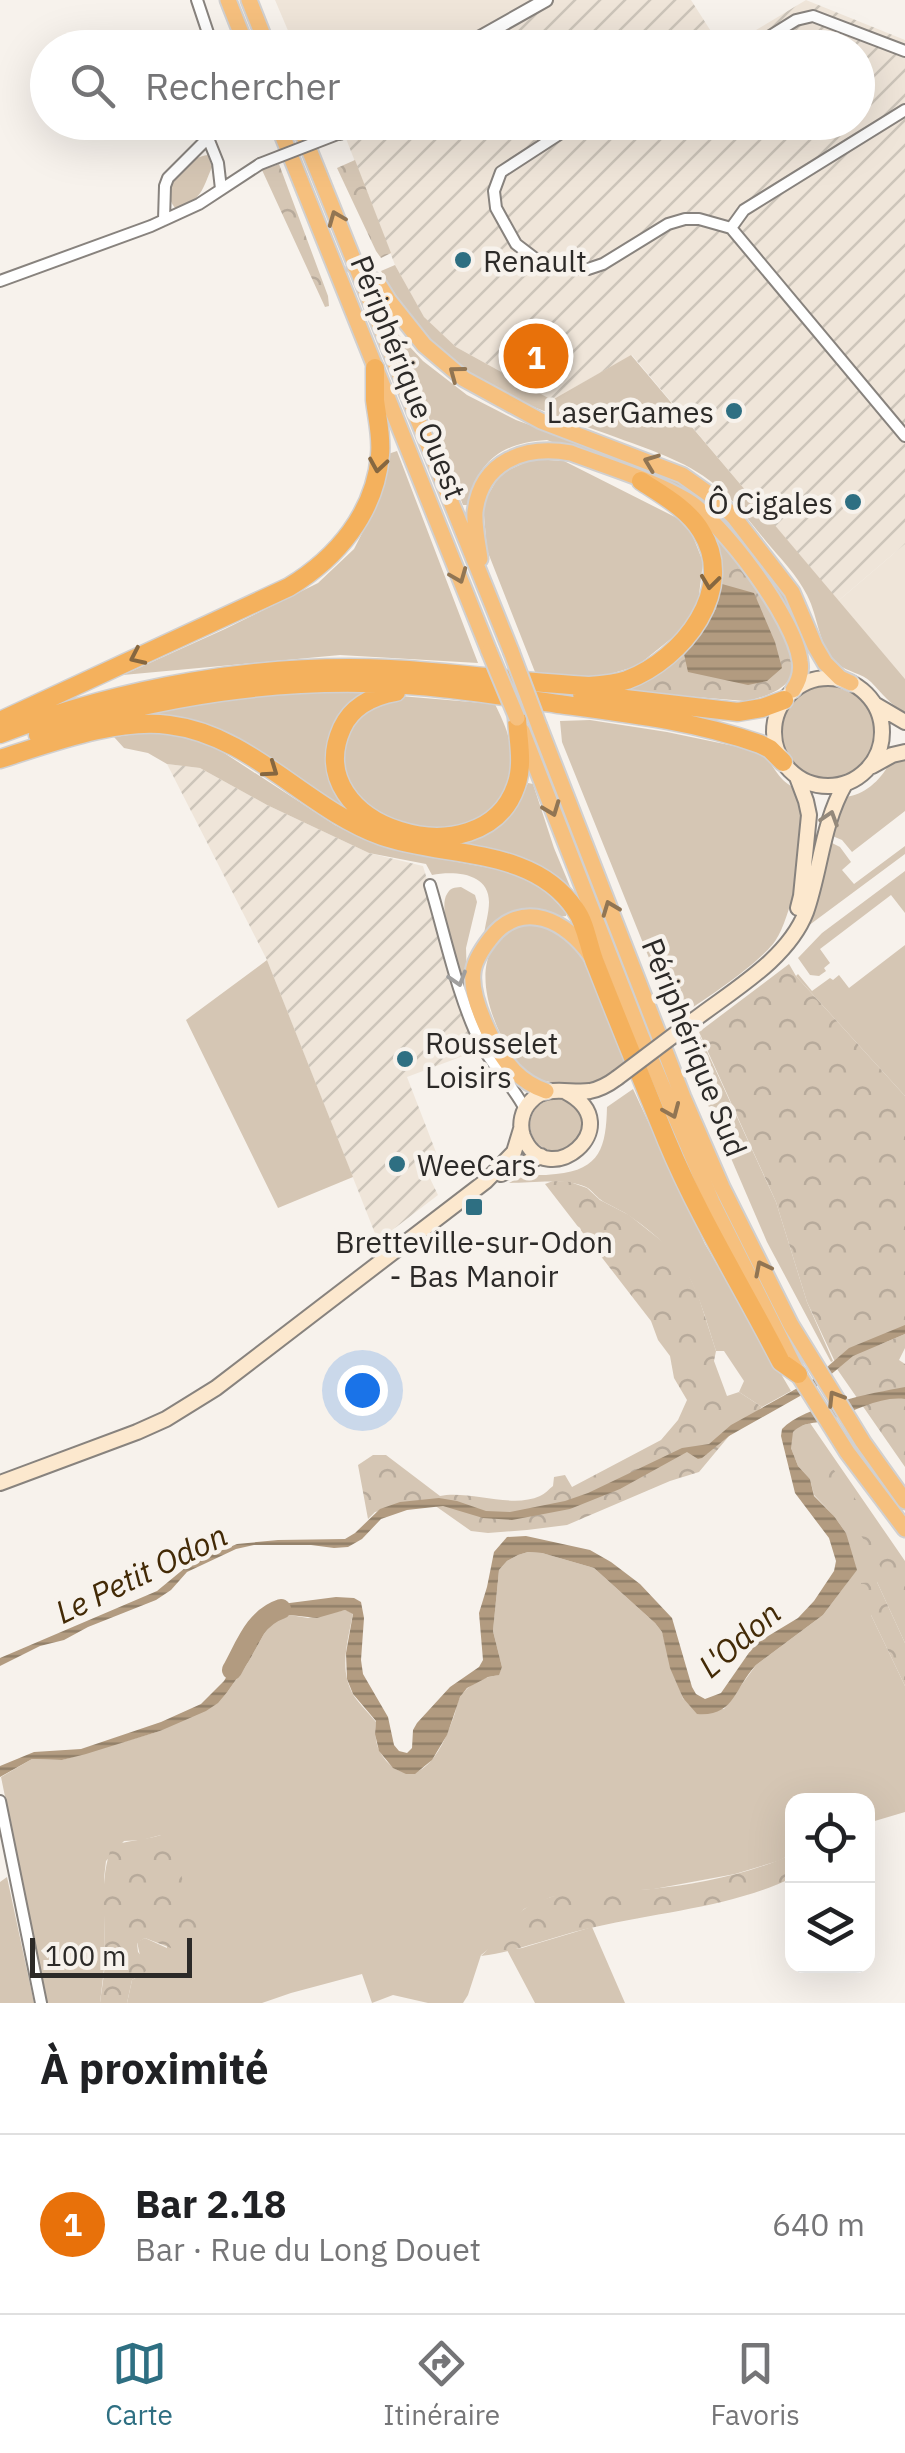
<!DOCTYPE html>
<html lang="fr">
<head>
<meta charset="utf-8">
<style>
	:root { --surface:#fff; --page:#f2f2f2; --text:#202124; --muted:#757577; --line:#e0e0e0; --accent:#2e6f82 }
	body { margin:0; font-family:"IBM Plex Sans",sans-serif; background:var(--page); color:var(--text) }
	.controls { position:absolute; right:30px; bottom:30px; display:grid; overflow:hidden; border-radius:20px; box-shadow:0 10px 40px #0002 }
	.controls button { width:90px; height:90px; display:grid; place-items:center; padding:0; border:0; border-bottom:2px solid var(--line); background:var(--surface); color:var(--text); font:50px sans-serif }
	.scale { position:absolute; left:30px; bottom:25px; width:162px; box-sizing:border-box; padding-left:10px; border:5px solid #2c2a28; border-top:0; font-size:28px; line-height:35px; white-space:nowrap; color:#2c2a28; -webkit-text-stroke:8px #f7f2ec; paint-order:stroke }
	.you { position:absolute; left:362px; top:1390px; width:35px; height:35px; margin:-25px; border:8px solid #fff; border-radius:50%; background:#1a73e8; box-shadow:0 0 0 15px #1a73e833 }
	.badge { display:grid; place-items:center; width:65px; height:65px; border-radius:50%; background:var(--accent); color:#fff; font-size:32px; font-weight:700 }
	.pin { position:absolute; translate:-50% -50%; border:5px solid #fff; box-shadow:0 2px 10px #0006 }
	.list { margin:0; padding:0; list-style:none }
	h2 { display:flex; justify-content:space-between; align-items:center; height:130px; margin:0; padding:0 40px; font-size:42px }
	h2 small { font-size:32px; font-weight:400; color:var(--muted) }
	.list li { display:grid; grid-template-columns:65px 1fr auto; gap:30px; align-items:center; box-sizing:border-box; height:180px; padding:0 40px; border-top:2px solid var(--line) }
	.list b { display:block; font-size:38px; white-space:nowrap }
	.list p { margin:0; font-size:32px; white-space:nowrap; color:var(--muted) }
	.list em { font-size:32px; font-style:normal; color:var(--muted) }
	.icon { flex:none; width:55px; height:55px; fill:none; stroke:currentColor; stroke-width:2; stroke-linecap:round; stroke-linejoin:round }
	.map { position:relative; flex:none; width:905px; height:2003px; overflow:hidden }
	.search { position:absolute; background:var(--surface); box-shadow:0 10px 40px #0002; left:30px; right:30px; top:30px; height:110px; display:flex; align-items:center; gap:25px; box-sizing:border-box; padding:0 35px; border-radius:55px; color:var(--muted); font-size:38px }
	.sheet { height:310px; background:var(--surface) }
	nav { display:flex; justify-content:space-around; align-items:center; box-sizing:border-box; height:140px; border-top:2px solid var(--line); background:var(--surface); font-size:28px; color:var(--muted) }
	nav a { display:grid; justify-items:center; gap:5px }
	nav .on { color:var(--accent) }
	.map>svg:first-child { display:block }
	.built { fill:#efe5d9 }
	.industrial { fill:url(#industrial-furrows) }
	.green { fill:#d5c6b4 }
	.forest { fill:url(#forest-crowns) }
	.water { fill:url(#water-rules) }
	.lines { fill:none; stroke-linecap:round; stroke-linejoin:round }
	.river { stroke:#b29b80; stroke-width:20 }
	.minor-casing { stroke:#88837e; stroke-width:14 }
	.tertiary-casing { stroke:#88837e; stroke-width:16 }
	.secondary-casing { stroke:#88837e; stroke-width:18 }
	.trunk-casing { stroke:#d1d0d0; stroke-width:19 }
	.motorway-casing { stroke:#d1d0d0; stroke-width:21 }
	.minor { stroke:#fff; stroke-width:10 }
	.tertiary { stroke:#fff; stroke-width:12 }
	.secondary { stroke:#fce8ce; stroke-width:14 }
	.trunk { stroke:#f6c07e; stroke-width:15 }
	.motorway { stroke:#f4b15d; stroke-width:18 }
	.minor-bridge-casing { stroke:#88837e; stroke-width:14; stroke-linecap:butt }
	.secondary-bridge-casing { stroke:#88837e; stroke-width:18; stroke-linecap:butt }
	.trunk-bridge-casing { stroke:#d1d0d0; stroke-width:19; stroke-linecap:butt }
	.minor-bridge { stroke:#fff; stroke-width:10 }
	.secondary-bridge { stroke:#fce8ce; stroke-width:14 }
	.trunk-bridge { stroke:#f6c07e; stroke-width:15 }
	.oneway { stroke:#917553 }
	.oneway2 { stroke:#866740 }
	.oneway3 { stroke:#94897b }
	.oneway4 { stroke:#a09f9e }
	.poi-dot { fill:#2e6f82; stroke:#f7f2ec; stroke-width:4 }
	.labels { text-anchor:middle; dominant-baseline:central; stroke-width:9; stroke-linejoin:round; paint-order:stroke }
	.poi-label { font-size:30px; fill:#2c2a28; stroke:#f7f2ec; text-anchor:start }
	.street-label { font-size:30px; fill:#2c2a28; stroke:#f7f2ec }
	.water-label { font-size:32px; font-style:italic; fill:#432a06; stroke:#f7f2ec }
</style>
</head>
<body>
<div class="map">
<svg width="905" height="2003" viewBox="0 0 905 2003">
	<defs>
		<pattern id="industrial-furrows" width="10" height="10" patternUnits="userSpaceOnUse" patternTransform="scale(2.5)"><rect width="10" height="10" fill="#efe5d9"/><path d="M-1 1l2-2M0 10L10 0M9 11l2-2" fill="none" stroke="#cdc5ba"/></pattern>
		<pattern id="forest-crowns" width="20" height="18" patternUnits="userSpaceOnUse" patternTransform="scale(2.5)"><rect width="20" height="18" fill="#d5c6b4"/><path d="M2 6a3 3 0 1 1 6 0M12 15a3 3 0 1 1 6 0" fill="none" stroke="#b7aa9b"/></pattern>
		<pattern id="water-rules" width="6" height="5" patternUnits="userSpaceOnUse" patternTransform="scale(2.5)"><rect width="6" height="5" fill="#b29b80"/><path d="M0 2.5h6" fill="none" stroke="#917f69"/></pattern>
	</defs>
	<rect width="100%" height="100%" fill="#f7f2ec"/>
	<!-- built -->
	<path class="built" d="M275,0h259l-84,48 -155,-1z
		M905,544v135l-67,-78z"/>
	<!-- industrial -->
	<path class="industrial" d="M534,0h157l30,47 -271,1z
		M806,0l99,40v504l-67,57 -206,-246 -80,45 -96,-53 -32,-29 -29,-53 -55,-142 518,-1v-74l-130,-1z
		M167,764l33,4 67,37 102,48 54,13 56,184 -72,27 32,83 -15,6 14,29 -60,46 -111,-281z"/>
	<!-- green -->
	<path class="green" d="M208,155l4,12c-10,23 -10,34 -37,41 -18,-22 10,-50 33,-53z
		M395,265l29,52 32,30 96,53 79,-45 274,324v33c-16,-8 -22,-18 -34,-30 -9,-9 -24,-10 -33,-18 -20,-17 -19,-46 -31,-69 -10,-20 -27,-37 -42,-55 -14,-17 -28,-36 -45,-51 -28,-26 -67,-38 -102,-51 -63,-23 -135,-44 -183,-93 -22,-22 -38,-47 -54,-74z
		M395,331l28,30 44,34 49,25 141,51 23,10 39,28 58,72 13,23 15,36h-5l-118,-147 -135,-53c-46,3 -68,20 -80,65h-4z
		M397,451l81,212 -138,-8 -217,20 102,-46 93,-46 36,-34 21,-41 13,-54z
		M533,459l31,2 113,57 15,16 11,28 -5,41 -16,27 -45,36 -37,11 -48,-1 -17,-4 -48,-122 -4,-46 17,-30z
		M782 733a47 47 0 1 1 94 0a47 47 0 1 1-94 0Z
		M374,690l-44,55 42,83 -135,-84 -126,-22 93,-20 102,-10z
		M400,696l95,8c5,11 12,24 14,36 3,12 3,26 0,38 -19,86 -179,50 -164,-27 8,-42 19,-42 55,-55z
		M590,720l77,12 91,19c12,7 15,19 25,29 5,5 13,8 16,15 13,27 -7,127 -26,149 -22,26 -71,57 -99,76l-112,-278 -2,-21z
		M151,732l32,3 32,12 120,78 31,15 38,12 97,18 26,10 21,13 18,20v3l-72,9 -10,10c1,-10 5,-22 5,-33 0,-30 -36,-31 -57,-27l-6,-11 -57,-11 -102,-48 -67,-37 -33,-4 -19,-11 -24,-5 -10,-11z
		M905,758v53l-53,41 -10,-12 -12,-5 15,-38c19,-2 35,-16 44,-33z
		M528,783l5,1 21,64 20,48 -129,-53c43,-2 66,-22 83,-60z
		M832,843l8,4 11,15 -9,8 12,14 51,-38v8l-97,72 -5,-2 25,-79z
		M905,871v42l-14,-18 -71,54 10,14 -6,5 2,3 -7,5 -9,-1 -12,-17 24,-25z
		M461,887l14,8 2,7 -11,46 1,33 -4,-2c-5,-18 -26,-70 -16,-85 4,-7 7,-6 14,-7z
		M522,925c27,-1 44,9 60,32l44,106c-8,6 -17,14 -26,18 -17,7 -62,3 -75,-9 -10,-9 -16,-22 -22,-33 -20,-38 -33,-96 19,-114z
		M905,945v151l-109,-120 2,-2 14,17 18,-13 3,2 6,-5 10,13z
		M267,960l86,217 -75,31 -92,-188z
		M700,1036l76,166 31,100 26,59 -2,1 -64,-120 -83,-193z
		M633,1089l72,155 86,147 -29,16 -23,-15 5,-11 -20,-30h-8c-20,-64 -27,-94 -85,-134 -8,-6 -18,-10 -27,-15 -7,-4 -12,-12 -18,-15 -21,-9 -54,-4 -77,-4 22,-12 24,-6 47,-9 45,-4 50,-28 51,-67z
		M530 1125a26 26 0 1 1 52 0a26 26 0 1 1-52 0Z
		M810,1423l95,138v82l-28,-61 -6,33 34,71v126l-37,11v-23h-76v54l-14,7 -43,13 -81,15 -103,8 -27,12 -30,36 -13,10 -13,40 -5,8h-35l-35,-8 -21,8 -10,-29 -71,19 -29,10h-135l5,-23 12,-7 -7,-31 8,-4 22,10 -6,-113 -19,5 -18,1 -18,20 -2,17 1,82 -5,43h-53l-46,-226 31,-18 30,1 98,-29 68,-40 21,-30 22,-40 19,-6 18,3 37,-8 8,3c-5,28 -15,57 1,83 6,9 15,17 22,26 -1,10 -1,21 4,30 12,21 33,29 50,10 12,-13 19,-32 25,-49 2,-8 3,-15 9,-21 8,-10 22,-15 34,-17l4,-8 -9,-36 6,-61 8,-9 11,-6 10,-3 14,1 52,15 61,55 7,9 21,67 41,10 32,-44 67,-50 27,-36 -4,-46 -12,-17 -20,-21 -4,-16 -12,-13 -7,-18v-13l4,-7z
		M7,1877l27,126h-34v-121z
		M592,1927l33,76h-90l-28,-53 15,-2z"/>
	<!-- forest -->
	<path class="forest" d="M355,160l36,93 -10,5 -5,-7 -39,-83z
		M279,164l49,132 1,10 -4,1 -63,-137z
		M711,532c22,24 90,103 83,137 -4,21 -32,29 -49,32l-124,-10c45,-19 93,-53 100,-105 3,-19 -5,-37 -10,-54z
		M789,964l7,12 109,120v233l-26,16 26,-11v14l-6,12 6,4v103l-68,-98 10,-10 -11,5 -29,-62 -31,-100 -77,-170z
		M553,1181l17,1 17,6 13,12 29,15 39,31 16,19 14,30 18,56 -2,10 13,35 12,-4 23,15 -33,29 -30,36 -29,9 -103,44 -40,5 -39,3 -17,-2 -44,-31 -52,12 -7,7 -10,-54 15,-10h13l54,41c29,-6 72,13 100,0 5,-2 9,-7 13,-10l1,-9 11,-2 7,12 89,-47 17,-20 9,-20 -13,-22 -4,-22 -12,-16 -7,-19 -106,-137z
		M827,1461l25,33 53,81v30l-14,-19 -19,-35 -46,-64 -6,-15 2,-7z
		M877,1582l28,61v43l-34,-71 -10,-32z
		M161,1835h8l34,112 -22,5 -36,-14 -8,5 1,9 12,14 -6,7 -12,7 -5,23h-27c2,-16 5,-31 5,-47 1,-37 -7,-75 7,-110 16,-6 33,-6 49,-11z
		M792,1854v24c-61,29 -132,34 -197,49 -39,8 -75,24 -114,29 16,-14 26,-33 42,-46 32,-24 89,-18 128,-21 43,-4 103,-16 141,-35z"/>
	<!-- water -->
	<path class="water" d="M722,584l32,9 21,49 7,26 -15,13 -19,4 -60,-13 -4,-18 32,-45z
		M905,1325v9l-52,22 -37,31 -87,49 -27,22 -4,1 -11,-7 -67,37 -50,20 -58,11 -29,-2 -40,-12 -36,4 -26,9 -19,20 -14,8 -14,1 -23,-3h-57l-18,4 -49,23 -16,18 -15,10 -68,27 -24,13 -24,6 -40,20v-8l157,-67 34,-28 46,-19 41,-4 67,-1 10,-6 25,-24 20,-7 39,-4 18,3 29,10 24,1 55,-11 23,-8 94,-45 27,-4 22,-19 81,-45 37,-32z
		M905,1387v12c-25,-3 -50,12 -73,20 -15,5 -28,2 -39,13l-2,16 7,18 12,13 4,17 20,20 12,17 11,37 -34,45 -67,50c-22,23 -21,52 -59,49l-14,-16 -13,-30 -8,-36 -7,-9 -61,-55 -52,-15 -14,-1 -10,3 -11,6 -8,9 -6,61 9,36 -3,8 -11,2 -21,11 -7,9 -13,38 -15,25 -17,14h-9l-13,-6 -14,-17 -4,-17 1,-13 -23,-27 -6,-15 -1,-26 7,-39 -8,-4 -28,8 -27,-3 -19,6 -22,40 -21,30 -10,12 -12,8 -46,20 -74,23 -24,6 -30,-1 -32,18v-11l34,-14 47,-3 80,-27 40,-18 23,-23 39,-66 19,-11 54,-7 18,1 7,4 3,16 -3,42 2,14 25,43 6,28 5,6 8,2 5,-5 1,-18 4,-7 33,-36 29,-20 4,-7 -4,-47 8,-26 7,-35 13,-15 19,-1 64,14 21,12 29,22 32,34 20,69 4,7 9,5 16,-6 34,-49 43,-26 16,-17 20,-30 2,-10 -7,-23 -34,-45 -14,-57 1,-7c22,-23 90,-36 123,-42z"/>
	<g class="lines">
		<!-- river -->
		<path class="river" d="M232,1670c13,-23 22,-52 49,-61"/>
		<defs>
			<path id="minor" d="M197,0l16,48
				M751,48l45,-28 17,-4 92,35
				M578,122l-77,50 -7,19 2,17 20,36 21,16 34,8 17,1 15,-5 65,-40 17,-5h14l32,9
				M208,138l10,25 3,26
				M164,220l1,-34 3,-8 40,-40 4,-16
				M731,228l174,208
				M731,228l13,-18 161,-100
				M0,281l151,-55 48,-22 61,-40
				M430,885c15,50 28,114 51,159 12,24 32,41 44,65
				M0,1801l41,202"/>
			<path id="tertiary" d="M461,48l85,-48
				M340,133l13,-11"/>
			<path id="secondary" d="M774 732a54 54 0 1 1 108 0a54 54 0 1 1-108 0Z
				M876,705l29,17
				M872,766l20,-11 13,-3
				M797,777l9,24 3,14 -8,81 -3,12
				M694,1020c39,-30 94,-61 112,-108 15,-43 16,-88 39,-128
				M566,1092c65,34 -20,103 -43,44 -4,-12 -1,-26 8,-35 15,-17 39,-7 59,-10 10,-2 19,-7 27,-13
				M501,1174l40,-18
				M0,1483l137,-51 29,-13 50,-31 270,-207 28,-29 7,-23"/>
			<path id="trunk" d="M228,0l19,48
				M249,0l19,48
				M277,122l212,529
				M298,122l213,529
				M355,266l24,19 10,16 35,44 40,34 77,42 141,54 34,24 18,18 58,75 23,54 10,17 15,15 11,5
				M480,559c-2,-15 -6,-32 -5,-47 6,-52 51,-67 96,-59 34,13 84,28 115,47 36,21 109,119 114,161 2,11 -1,20 -7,29
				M539,726l144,371 39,90 69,138 72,117 42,59
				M522,731l119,305 71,166 86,172 49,78 58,77
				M546,1091c-12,-4 -23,-11 -32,-20 -18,-19 -44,-71 -41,-98 1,-12 10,-25 17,-34 32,-42 77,-18 101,17"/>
			<path id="motorway" d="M396,692c-23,4 -44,14 -54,36 -45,100 141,155 174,58 8,-22 2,-46 1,-68
				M582,694l156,18 24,-4 22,-8
				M0,721l289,-134c48,-29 86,-74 91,-132 2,-19 -3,-37 -5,-55 0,-11 0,-22 0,-32
				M0,734c123,-47 258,-71 390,-65 67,3 132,14 199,17 13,-1 26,-2 38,-6 56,-21 111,-91 74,-149 -13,-22 -39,-36 -60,-50
				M38,735c117,-39 245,-59 369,-50 50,3 101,12 151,19 68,9 137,17 202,40l10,5 13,13
				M0,759c51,-16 116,-41 169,-34 83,10 137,84 213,111 63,22 151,10 193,73 12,16 13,38 21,56 23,59 47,117 71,176 32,77 76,147 114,221l17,12"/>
		</defs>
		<!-- minor casing -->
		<use href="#minor" class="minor-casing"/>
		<!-- tertiary casing -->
		<use href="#tertiary" class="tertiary-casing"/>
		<!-- secondary casing -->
		<use href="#secondary" class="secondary-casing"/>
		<!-- trunk casing -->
		<use href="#trunk" class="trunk-casing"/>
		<!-- motorway casing -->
		<use href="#motorway" class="motorway-casing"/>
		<!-- minor -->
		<use href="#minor" class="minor"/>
		<!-- tertiary -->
		<use href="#tertiary" class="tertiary"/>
		<!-- secondary -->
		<use href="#secondary" class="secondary"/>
		<!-- trunk -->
		<use href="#trunk" class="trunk"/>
		<!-- motorway -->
		<use href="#motorway" class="motorway"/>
		<defs>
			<path id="minor-bridge" d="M260,164l80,-31"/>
			<path id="secondary-bridge" d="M617,1078l77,-58"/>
			<path id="trunk-bridge" d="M489,651l28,67
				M511,651l28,75"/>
		</defs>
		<!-- minor-bridge casing -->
		<use href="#minor-bridge" class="minor-bridge-casing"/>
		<!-- secondary-bridge casing -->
		<use href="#secondary-bridge" class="secondary-bridge-casing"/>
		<!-- trunk-bridge casing -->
		<use href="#trunk-bridge" class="trunk-bridge-casing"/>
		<!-- minor-bridge -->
		<use href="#minor-bridge" class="minor-bridge"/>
		<!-- secondary-bridge -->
		<use href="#secondary-bridge" class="secondary-bridge"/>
		<!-- trunk-bridge -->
		<use href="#trunk-bridge" class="trunk-bridge"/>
	</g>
	<!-- one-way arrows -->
	<defs><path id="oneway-chevron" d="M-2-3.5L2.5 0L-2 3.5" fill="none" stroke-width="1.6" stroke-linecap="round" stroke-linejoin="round" transform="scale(2.5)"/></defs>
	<g class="oneway">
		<use href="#oneway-chevron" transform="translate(336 218) rotate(-112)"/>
		<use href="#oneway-chevron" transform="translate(456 373) rotate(-143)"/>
		<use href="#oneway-chevron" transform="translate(651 462) rotate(-159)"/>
		<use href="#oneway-chevron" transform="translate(459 576) rotate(68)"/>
		<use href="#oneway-chevron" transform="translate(552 809) rotate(69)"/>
		<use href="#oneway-chevron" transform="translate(610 908) rotate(-111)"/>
		<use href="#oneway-chevron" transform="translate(672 1111) rotate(67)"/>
		<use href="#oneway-chevron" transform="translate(762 1268) rotate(-117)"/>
		<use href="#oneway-chevron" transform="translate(835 1398) rotate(-122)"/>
	</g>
	<g class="oneway2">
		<use href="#oneway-chevron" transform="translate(378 465) rotate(99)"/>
		<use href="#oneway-chevron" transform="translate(710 582) rotate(97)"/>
		<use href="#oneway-chevron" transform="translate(137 657) rotate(155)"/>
		<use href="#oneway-chevron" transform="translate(271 770) rotate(35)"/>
	</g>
	<use class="oneway3" href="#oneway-chevron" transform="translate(830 818) rotate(-72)"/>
	<use class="oneway4" href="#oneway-chevron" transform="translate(458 979) rotate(73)"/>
	<!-- markers -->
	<g class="poi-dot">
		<circle cx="463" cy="260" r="10"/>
		<circle cx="734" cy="411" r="10"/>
		<circle cx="853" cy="502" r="10"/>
		<circle cx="405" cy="1059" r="10"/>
		<circle cx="397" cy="1164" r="10"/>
		<rect x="464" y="1197" width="20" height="20" rx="5"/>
	</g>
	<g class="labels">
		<!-- poi labels -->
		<g class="poi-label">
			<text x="483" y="260">Renault</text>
			<text x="714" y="411" text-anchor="end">LaserGames</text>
			<text x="833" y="502" text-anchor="end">Ô Cigales</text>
			<text x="425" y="1042">Rousselet<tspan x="425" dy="34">Loisirs</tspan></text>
			<text x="417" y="1164">WeeCars</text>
			<text x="474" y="1241" text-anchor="middle">Bretteville-sur-Odon<tspan x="474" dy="34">- Bas Manoir</tspan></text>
		</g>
		<!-- street labels -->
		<g class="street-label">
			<text transform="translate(409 377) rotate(68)">Périphérique Ouest</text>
			<text transform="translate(695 1047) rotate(68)">Périphérique Sud</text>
		</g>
		<!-- water labels -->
		<g class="water-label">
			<text transform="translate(141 1573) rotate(-26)">Le Petit Odon</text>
			<text transform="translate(739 1639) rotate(-41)">L'Odon</text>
		</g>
	</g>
</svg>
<div class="controls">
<button><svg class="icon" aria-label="locate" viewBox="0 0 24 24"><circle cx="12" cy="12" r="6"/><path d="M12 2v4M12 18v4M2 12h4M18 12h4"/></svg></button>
<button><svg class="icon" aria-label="layers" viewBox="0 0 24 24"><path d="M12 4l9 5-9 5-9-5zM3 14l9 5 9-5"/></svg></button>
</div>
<div class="scale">100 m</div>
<div class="you"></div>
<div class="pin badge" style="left:536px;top:356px;background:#e8710a">1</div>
<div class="search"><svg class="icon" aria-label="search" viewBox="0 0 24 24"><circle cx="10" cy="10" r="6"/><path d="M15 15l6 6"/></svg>Rechercher</div>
</div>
<section class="sheet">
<h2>À proximité<small></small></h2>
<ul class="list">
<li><span class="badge" style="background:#e8710a">1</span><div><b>Bar 2.18</b><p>Bar · Rue du Long Douet</p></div><em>640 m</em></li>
</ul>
</section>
<nav>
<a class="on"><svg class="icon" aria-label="map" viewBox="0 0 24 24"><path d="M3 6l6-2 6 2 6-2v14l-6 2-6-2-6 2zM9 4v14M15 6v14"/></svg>Carte</a>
<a><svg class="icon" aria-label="directions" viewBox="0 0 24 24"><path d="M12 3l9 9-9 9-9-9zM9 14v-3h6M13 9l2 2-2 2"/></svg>Itinéraire</a>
<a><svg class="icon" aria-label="saved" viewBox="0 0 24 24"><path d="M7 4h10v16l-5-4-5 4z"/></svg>Favoris</a>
</nav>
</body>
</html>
